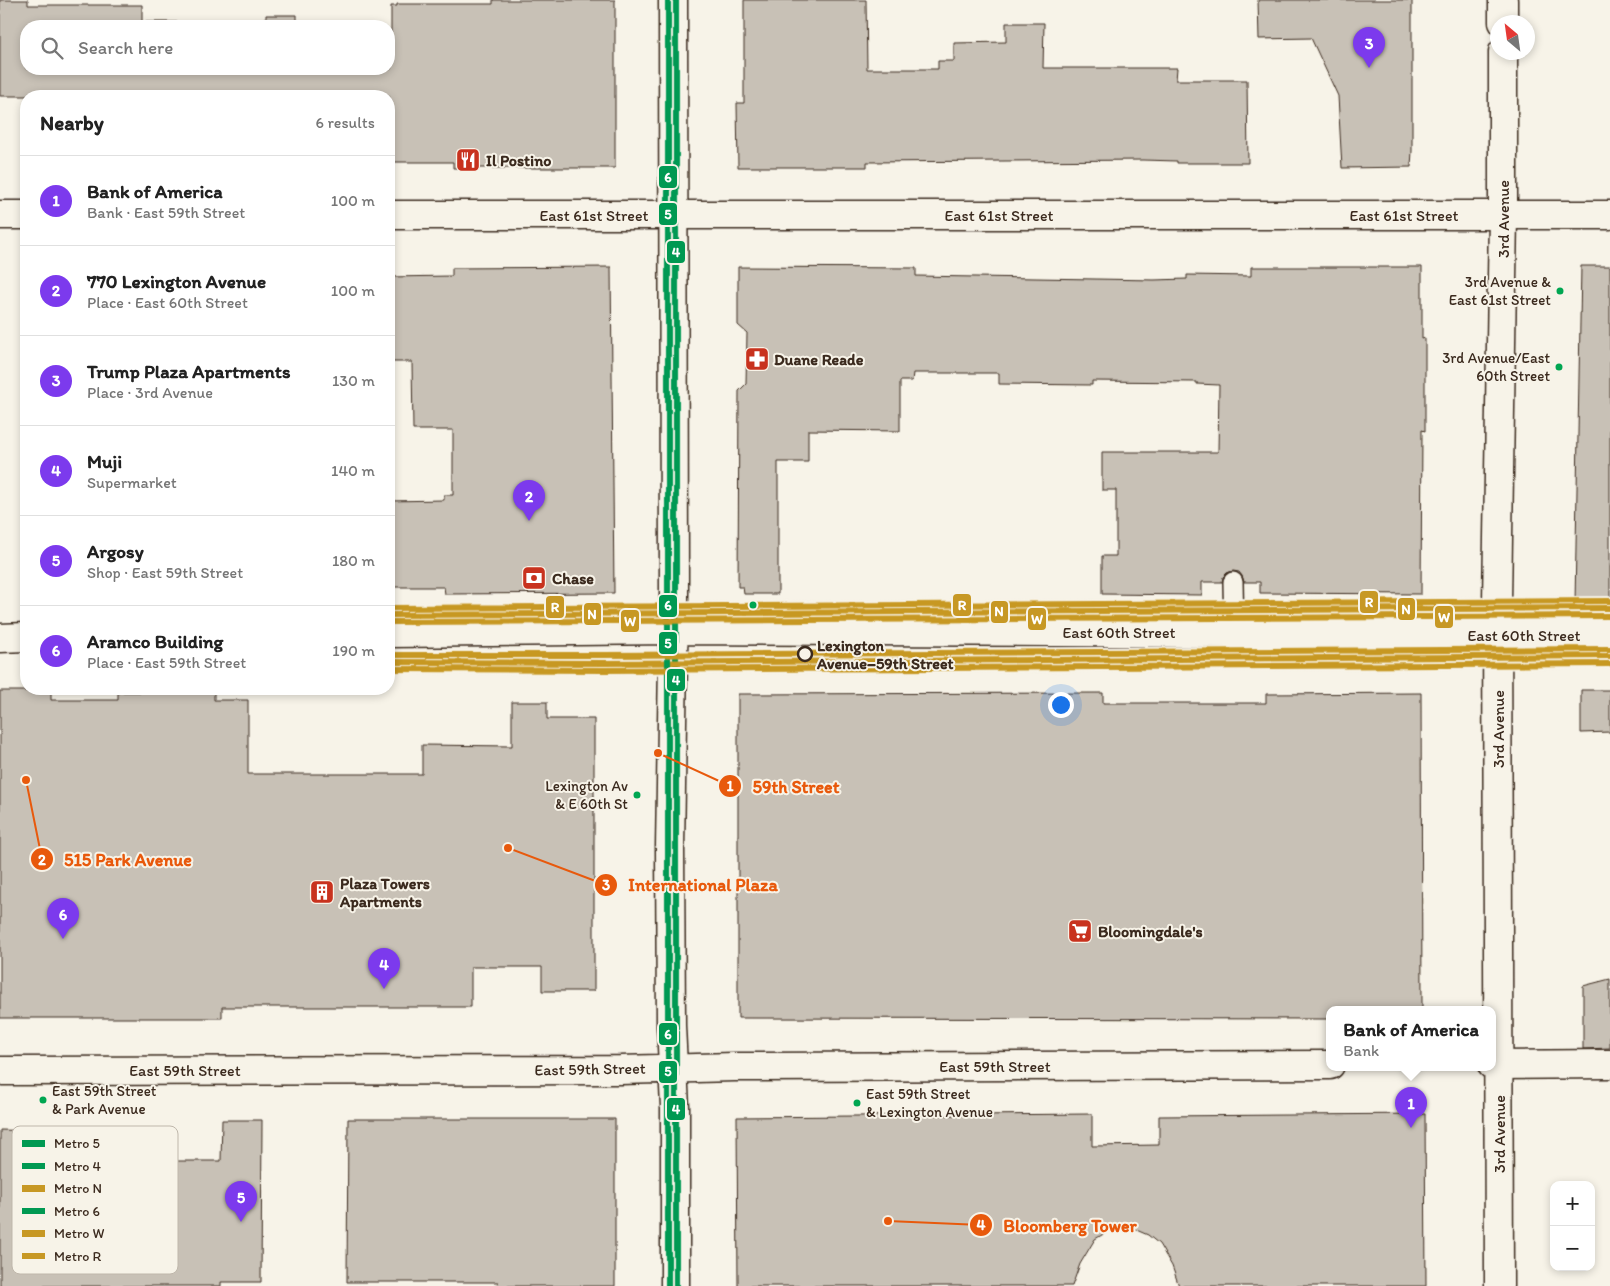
<!DOCTYPE html>
<html lang="en">
<head>
<meta charset="utf-8">
<style>
	:root { --surface:#fff; --page:#f6f6f6; --text:#222; --muted:#767676; --line:#e0e0e0; --accent:#7c3aed }
	body { margin:0; font-family:Itim,sans-serif; background:var(--page); color:var(--text) }
	.controls { position:absolute; right:15px; bottom:15px; display:grid; overflow:hidden; border-radius:10px; box-shadow:0 2px 8px #0003 }
	.controls button { width:45px; height:45px; display:grid; place-items:center; padding:0; border:0; border-bottom:1px solid var(--line); background:var(--surface); color:var(--text); font:25px sans-serif }
	.compass { position:absolute; left:1490px; top:15px; width:45px; height:45px; border-radius:50%; background:var(--surface); box-shadow:0 2px 8px #0003; rotate:331deg }
	.you { position:absolute; left:1060px; top:704px; width:18px; height:18px; margin:-12px; border:4px solid #fff; border-radius:50%; background:#1a73e8; box-shadow:0 0 0 8px #1a73e833 }
	.badge { display:grid; place-items:center; width:32px; height:32px; border-radius:50%; background:var(--accent); color:#fff; font-size:16px; font-weight:700 }
	.pin { position:absolute; translate:-50% -41px; filter:drop-shadow(0 1px 2px #0008) }
	.pin::after { content:''; position:absolute; top:26px; width:18px; height:15px; background:inherit; clip-path:polygon(0 0,100% 0,50% 100%) }
	.popup { position:absolute; left:1326px; top:1006px; width:170px; height:65px; box-sizing:border-box; display:grid; place-content:center; border-radius:10px; background:var(--surface); filter:drop-shadow(0 1px 4px #0005); font-size:16px; white-space:nowrap; color:var(--muted) }
	.popup b { font-size:19px; color:var(--text) }
	.popup::after { content:''; position:absolute; left:50%; top:100%; margin-left:-10px; border:10px solid transparent; border-top-color:var(--surface) }
	.list { margin:0; padding:0; list-style:none }
	h2 { display:flex; justify-content:space-between; align-items:center; height:65px; margin:0; padding:0 20px; font-size:21px }
	h2 small { font-size:16px; font-weight:400; color:var(--muted) }
	.list li { display:grid; grid-template-columns:32px 1fr auto; gap:15px; align-items:center; box-sizing:border-box; height:90px; padding:0 20px; border-top:1px solid var(--line) }
	.list b { display:block; font-size:19px; white-space:nowrap }
	.list p { margin:0; font-size:16px; white-space:nowrap; color:var(--muted) }
	.list em { font-size:16px; font-style:normal; color:var(--muted) }
	.icon { flex:none; width:28px; height:28px; fill:none; stroke:currentColor; stroke-width:2; stroke-linecap:round; stroke-linejoin:round }
	.map { position:relative; flex:none; width:1610px; height:1286px; overflow:hidden }
	.search { position:absolute; background:var(--surface); box-shadow:0 2px 8px #0003; left:20px; top:20px; width:375px; height:55px; display:flex; align-items:center; gap:12px; box-sizing:border-box; padding:0 18px; border-radius:20px; color:var(--muted); font-size:19px }
	.panel { position:absolute; background:var(--surface); box-shadow:0 2px 8px #0003; left:20px; top:90px; width:375px; height:605px; border-radius:20px }
	.map>svg:first-child { display:block }
	.building { fill:#c8c1b6; stroke:#3b2a1e }
	.lines { fill:none; stroke-linecap:round; stroke-linejoin:round }
	.lane-casing { stroke:#3b2a1e; stroke-width:22 }
	.street-casing { stroke:#3b2a1e; stroke-width:31 }
	.secondary-casing { stroke:#3b2a1e; stroke-width:31 }
	.primary-casing { stroke:#3b2a1e; stroke-width:31 }
	.lane { stroke:#f7f3e8; stroke-width:19 }
	.street { stroke:#f7f3e8; stroke-width:28 }
	.secondary { stroke:#f7f3e8; stroke-width:28 }
	.primary { stroke:#f7f3e8; stroke-width:28 }
	.metro-1-casing { stroke:#f7f3e8; stroke-width:10 }
	.metro-2-casing { stroke:#f7f3e8; stroke-width:10 }
	.metro-3-casing { stroke:#f7f3e8; stroke-width:10 }
	.metro-4-casing { stroke:#f7f3e8; stroke-width:10 }
	.metro-5-casing { stroke:#f7f3e8; stroke-width:10 }
	.metro-6-casing { stroke:#f7f3e8; stroke-width:10 }
	.metro-1 { stroke:#009952; stroke-width:6 }
	.metro-2 { stroke:#009952; stroke-width:6 }
	.metro-3 { stroke:#c79824; stroke-width:6 }
	.metro-4 { stroke:#009952; stroke-width:6 }
	.metro-5 { stroke:#c79824; stroke-width:6 }
	.metro-6 { stroke:#c79824; stroke-width:6 }
	.bus-dot { fill:#00a651; stroke:#f7f3e8; stroke-width:2 }
	.stop-dot { fill:#f7f3e8; stroke:#3b2a1e; stroke-width:2.5 }
	.labels { text-anchor:middle; dominant-baseline:central; stroke-width:4; stroke-linejoin:round; paint-order:stroke }
	.bus-label { font-size:15px; fill:#3b2a1e; stroke:#f7f3e8; text-anchor:end }
	.poi-label { font-size:16px; font-weight:bold; fill:#3b2a1e; stroke:#f7f3e8; text-anchor:start }
	.street-label { font-size:16px; fill:#3b2a1e; stroke:#f7f3e8 }
	.stop-label { font-size:16px; font-weight:bold; fill:#3b2a1e; stroke:#f7f3e8; text-anchor:start }
	.key { fill:#f7f3e8; stroke:#bfb7ab; stroke-width:1 }
	.key-label { font-size:14px; fill:#3b2a1e }
	.leader { fill:none; stroke:#e8590c; stroke-width:2 }
	.callout-dot { fill:#e8590c; stroke:#f7f3e8; stroke-width:2 }
	.mark-label { font-size:15px; text-anchor:middle; font-weight:bold; fill:#fff }
	.callout-label { font-size:18px; text-anchor:middle; font-weight:bold; fill:#e8590c; stroke:#f7f3e8; stroke-width:4; stroke-linejoin:round; paint-order:stroke }
	.line-badge { stroke:#f7f3e8; stroke-width:2 }
	.badge-label { font-size:14px; text-anchor:middle; font-weight:bold; fill:#fff }
</style>
</head>
<body>
<div class="map">
<svg width="1610" height="1286" viewBox="0 0 1610 1286">
	<rect width="100%" height="100%" fill="#f7f3e8"/>
	<filter id="ink" filterUnits="userSpaceOnUse"><feTurbulence type="fractalNoise" baseFrequency=".02" numOctaves="2"/><feDisplacementMap in="SourceGraphic" scale="10" xChannelSelector="R" yChannelSelector="G"/><feConvolveMatrix kernelMatrix="1 2 1 2 8 2 1 2 1" color-interpolation-filters="sRGB"/></filter>
	<g filter="url(#ink)">
		<!-- building -->
		<path class="building" d="M0,0h28v5h114v17h124v-7h31v11h-271v43h365v-63h6v-2h96v-4h122v168h-162v-6h-64v-66h-389z
			M744,0h122l1,69h71v-8h16v-18l52,-1v-19h38l-1,45h134l-1,12h71l1,83h-71v-2l-34,-1 -276,2v5h-129l-1,-64h7z
			M1258,0h154v151l-1,16 -69,1 -4,-72 -27,-58 -52,1z
			M1581,266h29v337h-35z
			M611,267l3,326 -169,1 -1,-7h-55v-86l55,-1v-5h9v-65h-40l-1,-68h-23v-85l63,-1v-8z
			M738,267l178,1v8l238,4 33,-1v-4l64,1v-9h171v72l3,-1v93l-3,-1 -1,164 -161,-1v-11h-16l-2,-6 -3,-4 -6,-1 -6,2 -4,4 -1,5h-20v13l-100,-1v-38h14v-66h-14v-38h116l1,-67 -22,-1v-2l-105,-1v4l-93,-1v-11h-86l-1,8h-12v50l-92,-1v32h-30v132h-34l-1,-7h-5l1,-196 7,-7 1,-51 -9,-8z
			M1581,690h29v42l-29,1z
			M0,691h51v9h67v-8h96v8h34v74h174v-29l90,1v-44h35v17h47v272h-52v-24h-71v40h-249v11h-222z
			M1103,693v10h163v-9l155,-1 1,316h-92v10l-592,-1v-324z
			M1610,979v69l-27,1v-63z
			M1092,1114v32l67,-1v-29l266,-2 1,172h-247l-7,-20 -13,-22 -11,-9 -14,-6 -6,-1h-8l-13,4 -12,7 -15,25 -8,22h-334l-1,-169z
			M348,1119h267v167h-118l1,-4h-151z
			M222,1120h40l-1,162h-40v4h-221v-156l42,1 -1,14 21,16h159z"/>
		<g class="lines">
			<defs>
				<path id="lane" d="M1233,582l1,51"/>
				<path id="street" d="M0,215h26
					M389,215h1221"/>
				<path id="secondary" d="M673,0l1,598 -4,250 1,178 4,81v179
					M389,633l284,-3 937,5
					M0,638l26,-1
					M1492,1065l118,-1
					M0,1071l620,-1 114,-3 596,-2"/>
				<path id="primary" d="M1503,0v22
					M1499,1286l-2,-684 6,-387v-163"/>
			</defs>
			<!-- lane casing -->
			<use href="#lane" class="lane-casing"/>
			<!-- street casing -->
			<use href="#street" class="street-casing"/>
			<!-- secondary casing -->
			<use href="#secondary" class="secondary-casing"/>
			<!-- primary casing -->
			<use href="#primary" class="primary-casing"/>
			<!-- lane -->
			<use href="#lane" class="lane"/>
			<!-- street -->
			<use href="#street" class="street"/>
			<!-- secondary -->
			<use href="#secondary" class="secondary"/>
			<!-- primary -->
			<use href="#primary" class="primary"/>
			<defs>
				<path id="metro-1" d="M668,0v1286"/>
				<path id="metro-2" d="M676,0v1286"/>
				<path id="metro-3" d="M389,615l1221,-7
					M389,662l215,1 1006,-7"/>
				<path id="metro-4" d="M668,0v1286"/>
				<path id="metro-5" d="M389,622l1221,-6
					M389,669l215,1 1006,-6"/>
				<path id="metro-6" d="M389,608l1221,-7
					M389,655h215l1006,-6"/>
			</defs>
			<!-- metro-1 casing -->
			<use href="#metro-1" class="metro-1-casing"/>
			<!-- metro-2 casing -->
			<use href="#metro-2" class="metro-2-casing"/>
			<!-- metro-3 casing -->
			<use href="#metro-3" class="metro-3-casing"/>
			<!-- metro-4 casing -->
			<use href="#metro-4" class="metro-4-casing"/>
			<!-- metro-5 casing -->
			<use href="#metro-5" class="metro-5-casing"/>
			<!-- metro-6 casing -->
			<use href="#metro-6" class="metro-6-casing"/>
			<!-- metro-1 -->
			<use href="#metro-1" class="metro-1"/>
			<!-- metro-2 -->
			<use href="#metro-2" class="metro-2"/>
			<!-- metro-3 -->
			<use href="#metro-3" class="metro-3"/>
			<!-- metro-4 -->
			<use href="#metro-4" class="metro-4"/>
			<!-- metro-5 -->
			<use href="#metro-5" class="metro-5"/>
			<!-- metro-6 -->
			<use href="#metro-6" class="metro-6"/>
		</g>
	</g>
	<!-- icons -->
	<defs>
		<symbol id="restaurant-square" viewBox="-11 -11 22 22"><rect x="-9" y="-9" width="18" height="18" rx="4" fill="#c8321e" stroke="#f7f3e8"/><path d="M-5-6h1v4h1v-4h1v4h1v-4h1v5L-1.5 .5V6h-2V.5L-5-1ZM5-6V6H3V1.5H1.5Q1.5-4 5-6Z" fill="#fff"/></symbol>
		<symbol id="pharmacy-square" viewBox="-11 -11 22 22"><rect x="-9" y="-9" width="18" height="18" rx="4" fill="#c8321e" stroke="#f7f3e8"/><path d="M-2-6h4v4h4v4h-4v4h-4v-4h-4v-4h4Z" fill="#fff"/></symbol>
		<symbol id="bank-square" viewBox="-11 -11 22 22"><rect x="-9" y="-9" width="18" height="18" rx="4" fill="#c8321e" stroke="#f7f3e8"/><path d="M-6-4H6V4H-6ZM0-2.3a2.3 2.3 0 1 0 0 4.6a2.3 2.3 0 1 0 0-4.6Z" fill="#fff"/></symbol>
		<symbol id="building-square" viewBox="-11 -11 22 22"><rect x="-9" y="-9" width="18" height="18" rx="4" fill="#c8321e" stroke="#f7f3e8"/><path d="M-4-6H4V6H1V3H-1V6H-4ZM-2.5-4.3h1.7v1.8h-1.7ZM.8-4.3h1.7v1.8H.8ZM-2.5-1h1.7V.8h-1.7ZM.8-1h1.7V.8H.8Z" fill="#fff"/></symbol>
		<symbol id="supermarket-square" viewBox="-11 -11 22 22"><rect x="-9" y="-9" width="18" height="18" rx="4" fill="#c8321e" stroke="#f7f3e8"/><path d="M-6-5.5h2.5l.6 2H6L4.5 2H-2.5L-4.4-4H-6ZM-1.5 3.2a1.3 1.3 0 1 0 .1 0ZM3 3.2a1.3 1.3 0 1 0 .1 0Z" fill="#fff"/></symbol>
	</defs>
	<g fill-rule="evenodd">
		<use href="#restaurant-square" x="454" y="146" width="28" height="28"/>
		<use href="#pharmacy-square" x="743" y="345" width="28" height="28"/>
		<use href="#bank-square" x="520" y="564" width="28" height="28"/>
		<use href="#building-square" x="308" y="878" width="28" height="28"/>
		<use href="#supermarket-square" x="1066" y="917" width="28" height="28"/>
	</g>
	<!-- markers -->
	<g class="bus-dot">
		<circle cx="1560" cy="291" r="4.5"/>
		<circle cx="1559" cy="367" r="4.5"/>
		<circle cx="753" cy="605" r="4.5"/>
		<circle cx="637" cy="795" r="4.5"/>
		<circle cx="43" cy="1100" r="4.5"/>
		<circle cx="857" cy="1103" r="4.5"/>
	</g>
	<circle class="stop-dot" cx="805" cy="654" r="7"/>
	<g class="labels">
		<!-- bus labels -->
		<g class="bus-label">
			<text x="1551" y="282">3rd Avenue &amp;<tspan x="1551" dy="18">East 61st Street</tspan></text>
			<text x="1550" y="358">3rd Avenue/East<tspan x="1550" dy="18">60th Street</tspan></text>
			<text x="628" y="786">Lexington Av<tspan x="628" dy="18">&amp; E 60th St</tspan></text>
			<text x="52" y="1091" text-anchor="start">East 59th Street<tspan x="52" dy="18">&amp; Park Avenue</tspan></text>
			<text x="866" y="1094" text-anchor="start">East 59th Street<tspan x="866" dy="18">&amp; Lexington Avenue</tspan></text>
		</g>
		<!-- poi labels -->
		<g class="poi-label">
			<text x="486" y="160">Il Postino</text>
			<text x="774" y="359">Duane Reade</text>
			<text x="552" y="578">Chase</text>
			<text x="340" y="883">Plaza Towers<tspan x="340" dy="18">Apartments</tspan></text>
			<text x="1098" y="931">Bloomingdale's</text>
		</g>
		<!-- street labels -->
		<g class="street-label">
			<text x="594" y="215">East 61st Street</text>
			<text x="999" y="215">East 61st Street</text>
			<text x="1404" y="215">East 61st Street</text>
			<text transform="translate(1503 219) rotate(-90)">3rd Avenue</text>
			<text x="1119" y="632">East 60th Street</text>
			<text x="1524" y="635">East 60th Street</text>
			<text transform="translate(1498 729) rotate(-90)">3rd Avenue</text>
			<text x="995" y="1066">East 59th Street</text>
			<text transform="translate(590 1069) rotate(-1)">East 59th Street</text>
			<text x="185" y="1070">East 59th Street</text>
			<text transform="translate(1499 1134) rotate(-90)">3rd Avenue</text>
		</g>
		<!-- stop labels -->
		<g class="stop-label">
			<text x="817" y="645">Lexington<tspan x="817" dy="18">Avenue–59th Street</tspan></text>
		</g>
	</g>
	<!-- legend -->
	<rect x="12" y="1126" width="166" height="148" rx="8" class="key"/>
	<rect x="22" y="1140" width="23" height="7" fill="#009952"/>
	<rect x="22" y="1163" width="23" height="6" fill="#009952"/>
	<rect x="22" y="1185" width="23" height="7" fill="#c79824"/>
	<rect x="22" y="1208" width="23" height="6" fill="#009952"/>
	<rect x="22" y="1230" width="23" height="7" fill="#c79824"/>
	<rect x="22" y="1253" width="23" height="6" fill="#c79824"/>
	<g class="key-label">
		<text x="54" y="1148">Metro 5</text>
		<text x="54" y="1171">Metro 4</text>
		<text x="54" y="1193">Metro N</text>
		<text x="54" y="1216">Metro 6</text>
		<text x="54" y="1238">Metro W</text>
		<text x="54" y="1261">Metro R</text>
	</g>
	<!-- callouts -->
	<path class="leader" d="M658 753L730 786M26 780L42 859M508 848L606 885M888 1221L981 1225"/>
	<g class="callout-dot">
		<circle cx="658" cy="753" r="5"/>
		<circle cx="26" cy="780" r="5"/>
		<circle cx="508" cy="848" r="5"/>
		<circle cx="888" cy="1221" r="5"/>
		<circle cx="730" cy="786" r="12"/>
		<circle cx="42" cy="859" r="12"/>
		<circle cx="606" cy="885" r="12"/>
		<circle cx="981" cy="1225" r="12"/>
	</g>
	<g class="mark-label">
		<text x="730" y="791">1</text>
		<text x="42" y="865">2</text>
		<text x="606" y="890">3</text>
		<text x="981" y="1230">4</text>
	</g>
	<g class="callout-label">
		<text x="796" y="793">59th Street</text>
		<text x="128" y="866">515 Park Avenue</text>
		<text x="703" y="891">International Plaza</text>
		<text x="1070" y="1232">Bloomberg Tower</text>
	</g>
	<g class="line-badge">
		<rect x="658" y="165" width="20" height="24" rx="5" fill="#009952"/>
		<rect x="658" y="202" width="20" height="24" rx="5" fill="#009952"/>
		<rect x="666" y="240" width="20" height="24" rx="5" fill="#009952"/>
		<rect x="1359" y="590" width="20" height="24" rx="5" fill="#c79824"/>
		<rect x="952" y="593" width="20" height="24" rx="5" fill="#c79824"/>
		<rect x="658" y="594" width="20" height="24" rx="5" fill="#009952"/>
		<rect x="545" y="595" width="20" height="24" rx="5" fill="#c79824"/>
		<rect x="1397" y="597" width="19" height="24" rx="5" fill="#c79824"/>
		<rect x="990" y="600" width="19" height="24" rx="5" fill="#c79824"/>
		<rect x="583" y="602" width="19" height="24" rx="5" fill="#c79824"/>
		<rect x="1434" y="605" width="20" height="24" rx="5" fill="#c79824"/>
		<rect x="1027" y="607" width="20" height="24" rx="5" fill="#c79824"/>
		<rect x="620" y="609" width="20" height="24" rx="5" fill="#c79824"/>
		<rect x="658" y="631" width="20" height="24" rx="5" fill="#009952"/>
		<rect x="666" y="668" width="20" height="24" rx="5" fill="#009952"/>
		<rect x="658" y="1022" width="20" height="24" rx="5" fill="#009952"/>
		<rect x="658" y="1060" width="20" height="24" rx="5" fill="#009952"/>
		<rect x="666" y="1097" width="20" height="24" rx="5" fill="#009952"/>
	</g>
	<g class="badge-label">
		<text x="668" y="182">6</text>
		<text x="668" y="219">5</text>
		<text x="676" y="257">4</text>
		<text x="1369" y="607">R</text>
		<text x="962" y="610">R</text>
		<text x="668" y="610">6</text>
		<text x="555" y="612">R</text>
		<text x="1406" y="614">N</text>
		<text x="999" y="616">N</text>
		<text x="592" y="619">N</text>
		<text x="1444" y="622">W</text>
		<text x="1037" y="624">W</text>
		<text x="630" y="626">W</text>
		<text x="668" y="648">5</text>
		<text x="676" y="685">4</text>
		<text x="668" y="1039">6</text>
		<text x="668" y="1076">5</text>
		<text x="676" y="1114">4</text>
	</g>
</svg>
<div class="controls">
<button>+</button>
<button>−</button>
</div>
<svg class="compass" viewBox="-18 -18 36 36"><path d="M0-13l5 13h-10z" fill="#e53935"/><path d="M0 13l5-13h-10z" fill="#767676"/></svg>
<div class="you"></div>
<div class="pin badge" style="left:1411px;top:1128px">1</div>
<div class="popup"><b>Bank of America</b>Bank</div>
<div class="pin badge" style="left:529px;top:521px">2</div>
<div class="pin badge" style="left:1369px;top:68px">3</div>
<div class="pin badge" style="left:384px;top:989px">4</div>
<div class="pin badge" style="left:241px;top:1222px">5</div>
<div class="pin badge" style="left:63px;top:939px">6</div>
<div class="search"><svg class="icon" aria-label="search" viewBox="0 0 24 24"><circle cx="10" cy="10" r="6"/><path d="M15 15l6 6"/></svg>Search here</div>
<section class="panel">
<h2>Nearby<small>6 results</small></h2>
<ul class="list">
<li><span class="badge">1</span><div><b>Bank of America</b><p>Bank · East 59th Street</p></div><em>100 m</em></li>
<li><span class="badge">2</span><div><b>770 Lexington Avenue</b><p>Place · East 60th Street</p></div><em>100 m</em></li>
<li><span class="badge">3</span><div><b>Trump Plaza Apartments</b><p>Place · 3rd Avenue</p></div><em>130 m</em></li>
<li><span class="badge">4</span><div><b>Muji</b><p>Supermarket</p></div><em>140 m</em></li>
<li><span class="badge">5</span><div><b>Argosy</b><p>Shop · East 59th Street</p></div><em>180 m</em></li>
<li><span class="badge">6</span><div><b>Aramco Building</b><p>Place · East 59th Street</p></div><em>190 m</em></li>
</ul>
</section>
</div>
</body>
</html>
